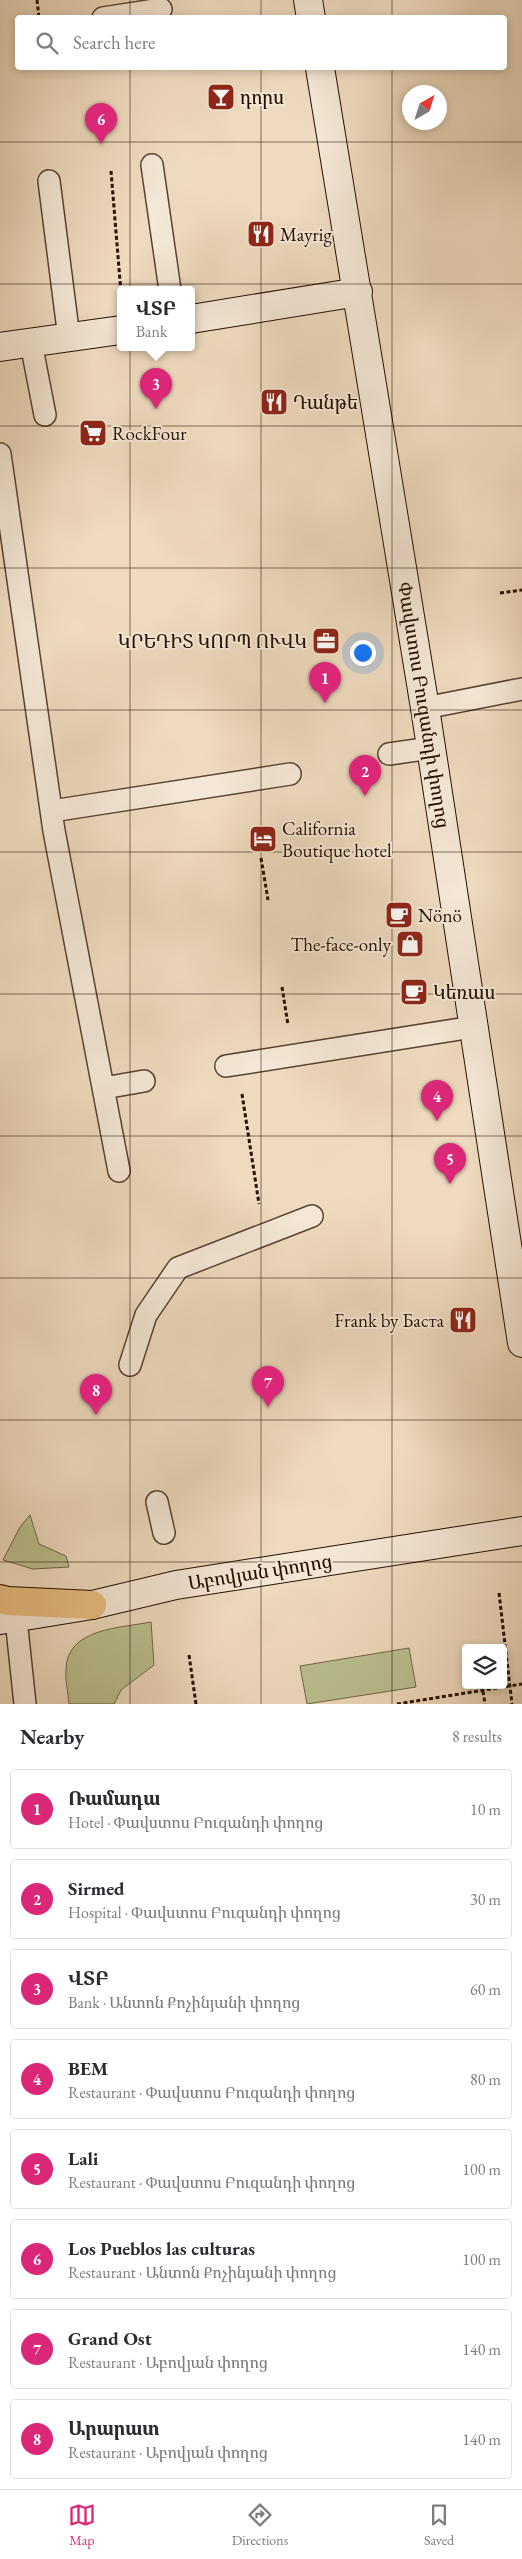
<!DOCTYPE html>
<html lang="en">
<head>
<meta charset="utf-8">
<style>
	:root { --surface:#fff; --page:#f2f2f3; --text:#2b2b33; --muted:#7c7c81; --line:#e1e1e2; --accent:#db2777 }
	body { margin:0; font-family:"EB Garamond","Noto Serif Armenian",serif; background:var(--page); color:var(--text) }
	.controls { position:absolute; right:15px; bottom:15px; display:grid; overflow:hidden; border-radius:5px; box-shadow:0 2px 8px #0003 }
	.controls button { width:45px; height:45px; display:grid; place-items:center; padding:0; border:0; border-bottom:1px solid var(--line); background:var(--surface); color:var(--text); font:25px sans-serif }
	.compass { position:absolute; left:402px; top:85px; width:45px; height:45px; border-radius:50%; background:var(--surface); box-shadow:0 2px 8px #0003; rotate:39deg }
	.you { position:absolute; left:362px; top:652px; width:18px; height:18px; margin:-12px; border:4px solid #fff; border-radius:50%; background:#1a73e8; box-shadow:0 0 0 8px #1a73e833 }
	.badge { display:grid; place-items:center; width:32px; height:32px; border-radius:50%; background:var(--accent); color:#fff; font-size:16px; font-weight:700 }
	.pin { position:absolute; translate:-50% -41px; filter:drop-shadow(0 1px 2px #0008) }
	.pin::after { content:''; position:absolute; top:26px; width:18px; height:15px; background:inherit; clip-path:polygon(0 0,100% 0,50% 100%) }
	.popup { position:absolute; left:117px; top:286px; width:78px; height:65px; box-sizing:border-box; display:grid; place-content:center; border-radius:5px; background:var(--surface); filter:drop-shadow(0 1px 4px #0005); font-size:16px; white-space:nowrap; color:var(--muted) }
	.popup b { font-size:19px; color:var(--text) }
	.popup::after { content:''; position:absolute; left:50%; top:100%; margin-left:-10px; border:10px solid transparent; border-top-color:var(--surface) }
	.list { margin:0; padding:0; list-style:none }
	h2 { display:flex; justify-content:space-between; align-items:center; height:65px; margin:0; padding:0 20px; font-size:21px }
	h2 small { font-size:16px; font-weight:400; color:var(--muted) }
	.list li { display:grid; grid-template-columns:32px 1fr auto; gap:15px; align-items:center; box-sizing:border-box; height:80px; margin:0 10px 10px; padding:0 10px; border:1px solid var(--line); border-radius:5px }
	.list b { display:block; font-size:19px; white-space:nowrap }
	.list p { margin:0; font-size:16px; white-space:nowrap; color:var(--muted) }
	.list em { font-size:16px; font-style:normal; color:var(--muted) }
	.icon { flex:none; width:28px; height:28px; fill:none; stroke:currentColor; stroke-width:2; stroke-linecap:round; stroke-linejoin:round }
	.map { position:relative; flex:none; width:522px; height:1704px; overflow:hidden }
	.search { position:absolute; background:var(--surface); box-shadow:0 2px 8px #0003; left:15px; right:15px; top:15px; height:55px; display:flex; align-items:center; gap:12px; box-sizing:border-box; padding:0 18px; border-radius:5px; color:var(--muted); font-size:19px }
	.sheet { height:785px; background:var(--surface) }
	nav { display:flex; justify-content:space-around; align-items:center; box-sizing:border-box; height:70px; border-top:1px solid var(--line); background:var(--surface); font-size:14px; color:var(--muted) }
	nav a { display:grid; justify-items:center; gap:2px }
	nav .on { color:var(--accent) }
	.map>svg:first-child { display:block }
	.green { fill:#bbbf90; stroke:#716748 }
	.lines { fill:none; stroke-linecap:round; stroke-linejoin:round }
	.lane-casing { stroke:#594230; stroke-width:24 }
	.secondary-casing { stroke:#270f00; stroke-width:30 }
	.primary-casing { stroke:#270f00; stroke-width:30 }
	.path { stroke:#270f00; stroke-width:3; stroke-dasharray:4 2.5; stroke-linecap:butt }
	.lane { stroke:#f4e7d5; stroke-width:21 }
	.secondary { stroke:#f4e7d5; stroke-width:28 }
	.primary { stroke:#e7bd7f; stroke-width:28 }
	.grid { fill:none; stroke:#270f00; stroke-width:1; stroke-opacity:0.55 }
	.labels { text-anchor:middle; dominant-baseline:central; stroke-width:4; stroke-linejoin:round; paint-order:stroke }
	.poi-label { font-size:19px; fill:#270f00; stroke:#f4e7d5; text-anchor:start }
	.street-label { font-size:19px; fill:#270f00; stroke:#f4e7d5 }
</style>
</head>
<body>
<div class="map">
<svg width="522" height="1704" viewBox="0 0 522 1704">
	<rect width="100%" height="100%" fill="#eedabe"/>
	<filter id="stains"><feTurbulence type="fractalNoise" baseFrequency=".004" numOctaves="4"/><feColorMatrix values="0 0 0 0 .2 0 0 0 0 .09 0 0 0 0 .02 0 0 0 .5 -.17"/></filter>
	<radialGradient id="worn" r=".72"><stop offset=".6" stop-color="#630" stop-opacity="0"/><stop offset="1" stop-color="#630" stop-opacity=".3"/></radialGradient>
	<!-- green -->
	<path class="green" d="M30,1515l9,29 27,12 3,11 -36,2 -30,-9 17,-33z
		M151,1622l3,43 -33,25 -7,14h-45c-1,-12 -4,-24 -3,-35 1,-41 55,-41 85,-47z
		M409,1648l7,39 -109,17 -7,-38z"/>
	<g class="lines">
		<defs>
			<path id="lane" d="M103,18l58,-9
				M152,165l18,125
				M49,181l20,157
				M31,343l14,72
				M0,454l54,377 65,340
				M425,708l97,-19
				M389,754l42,-6
				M52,811l238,-37
				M226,1066l247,-39
				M104,1088l40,-7
				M130,1365l16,-50 32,-47 134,-52
				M157,1502l7,31
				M16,1619l9,85"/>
			<path id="secondary" d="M308,0l3,18
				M320,68l105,640 97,635
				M191,319l167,-27
				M0,347l121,-17
				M0,1620l92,-15 84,-20 346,-54"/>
			<path id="primary" d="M0,1599l8,2 84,4"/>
		</defs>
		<!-- lane casing -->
		<use href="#lane" class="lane-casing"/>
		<!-- secondary casing -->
		<use href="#secondary" class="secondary-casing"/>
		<!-- primary casing -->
		<use href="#primary" class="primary-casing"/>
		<!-- path -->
		<path class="path" d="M37,0l2,18
			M111,171l10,122
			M500,593l22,-3
			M261,858l7,42
			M282,987l6,38
			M242,1094l17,110
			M499,1593l13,111
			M189,1655l7,49
			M483,1691l2,13
			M397,1704l125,-20"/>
		<!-- lane -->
		<use href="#lane" class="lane"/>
		<!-- secondary -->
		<use href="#secondary" class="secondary"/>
		<!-- primary -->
		<use href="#primary" class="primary"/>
	</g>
	<!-- grid -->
	<path class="grid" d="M130,0v18M261,0v18M392,0v18M130,68v1636M261,68v1636M392,68v1636M0,142h522M0,284h522M0,426h522M0,568h522M0,710h522M0,852h522M0,994h522M0,1136h522M0,1278h522M0,1420h522M0,1562h522"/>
	<!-- icons -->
	<defs>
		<symbol id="bar-square" viewBox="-11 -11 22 22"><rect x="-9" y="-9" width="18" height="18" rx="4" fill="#8f2418" stroke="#f4e7d5"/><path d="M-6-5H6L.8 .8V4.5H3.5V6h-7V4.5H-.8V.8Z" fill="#fff"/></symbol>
		<symbol id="restaurant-square" viewBox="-11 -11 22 22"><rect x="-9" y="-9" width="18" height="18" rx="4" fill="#8f2418" stroke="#f4e7d5"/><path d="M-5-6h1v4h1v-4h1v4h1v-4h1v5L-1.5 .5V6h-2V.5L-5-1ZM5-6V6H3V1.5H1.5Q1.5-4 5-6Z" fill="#fff"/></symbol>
		<symbol id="supermarket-square" viewBox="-11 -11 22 22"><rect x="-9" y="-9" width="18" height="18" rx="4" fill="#8f2418" stroke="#f4e7d5"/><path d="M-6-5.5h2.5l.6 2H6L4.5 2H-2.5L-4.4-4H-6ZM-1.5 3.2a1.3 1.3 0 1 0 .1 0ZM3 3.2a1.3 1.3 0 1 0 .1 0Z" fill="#fff"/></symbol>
		<symbol id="office-square" viewBox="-11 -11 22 22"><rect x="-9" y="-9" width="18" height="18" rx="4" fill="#8f2418" stroke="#f4e7d5"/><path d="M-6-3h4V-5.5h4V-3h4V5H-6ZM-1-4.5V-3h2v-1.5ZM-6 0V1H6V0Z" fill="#fff"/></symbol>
		<symbol id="hotel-square" viewBox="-11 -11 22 22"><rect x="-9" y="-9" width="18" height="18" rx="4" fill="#8f2418" stroke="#f4e7d5"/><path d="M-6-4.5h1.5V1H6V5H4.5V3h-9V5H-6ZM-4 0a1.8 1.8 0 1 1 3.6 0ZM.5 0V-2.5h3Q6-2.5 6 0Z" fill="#fff"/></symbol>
		<symbol id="cafe-square" viewBox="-11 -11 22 22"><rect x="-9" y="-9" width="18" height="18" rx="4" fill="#8f2418" stroke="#f4e7d5"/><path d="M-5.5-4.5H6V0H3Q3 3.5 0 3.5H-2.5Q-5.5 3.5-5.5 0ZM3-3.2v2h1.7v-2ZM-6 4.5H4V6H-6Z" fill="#fff"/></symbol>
		<symbol id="shop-square" viewBox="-11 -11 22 22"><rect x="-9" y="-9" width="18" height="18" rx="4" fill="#8f2418" stroke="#f4e7d5"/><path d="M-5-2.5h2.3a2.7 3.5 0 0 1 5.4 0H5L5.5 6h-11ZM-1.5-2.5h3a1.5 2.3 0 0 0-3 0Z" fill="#fff"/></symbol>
	</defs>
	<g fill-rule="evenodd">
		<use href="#bar-square" x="205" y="81" width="32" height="32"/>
		<use href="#restaurant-square" x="245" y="218" width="32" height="32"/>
		<use href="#restaurant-square" x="258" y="386" width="32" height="32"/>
		<use href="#supermarket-square" x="77" y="417" width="32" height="32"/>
		<use href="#office-square" x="310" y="625" width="32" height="32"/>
		<use href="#hotel-square" x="247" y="823" width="32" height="32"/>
		<use href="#cafe-square" x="383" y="899" width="32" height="32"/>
		<use href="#shop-square" x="394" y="928" width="32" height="32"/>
		<use href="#cafe-square" x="398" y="976" width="32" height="32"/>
		<use href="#restaurant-square" x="447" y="1304" width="32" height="32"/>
	</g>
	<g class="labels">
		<!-- poi labels -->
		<g class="poi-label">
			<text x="240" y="97">դորս</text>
			<text x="280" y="234">Mayrig</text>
			<text x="293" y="402">Դանթե</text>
			<text x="112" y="433">RockFour</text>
			<text x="307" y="641" text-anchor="end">ԿՐԵԴԻՏ ԿՈՐՊ ՈՒՎԿ</text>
			<text x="282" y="828">California<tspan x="282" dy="22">Boutique hotel</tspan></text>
			<text x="418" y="915">Nönö</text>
			<text x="391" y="944" text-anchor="end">The-face-only</text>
			<text x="433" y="992">Կեռաս</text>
			<text x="444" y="1320" text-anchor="end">Frank by Баста</text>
		</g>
		<!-- street labels -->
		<g class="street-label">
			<text transform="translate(424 705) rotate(81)">Փավստոս Բուզանդի փողոց</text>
			<text transform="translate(260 1572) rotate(-9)">Աբովյան փողոց</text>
		</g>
	</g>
	<rect width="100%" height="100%" filter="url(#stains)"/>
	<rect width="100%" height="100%" fill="url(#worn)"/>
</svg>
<div class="controls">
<button><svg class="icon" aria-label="layers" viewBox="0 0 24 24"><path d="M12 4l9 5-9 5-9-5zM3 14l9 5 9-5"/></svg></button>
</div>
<svg class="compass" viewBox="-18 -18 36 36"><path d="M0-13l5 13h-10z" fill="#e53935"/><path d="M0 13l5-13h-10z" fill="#7c7c81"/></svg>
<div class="you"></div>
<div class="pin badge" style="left:325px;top:703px">1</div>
<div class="pin badge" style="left:365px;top:796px">2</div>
<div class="pin badge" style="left:156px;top:409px">3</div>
<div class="popup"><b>ՎՏԲ</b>Bank</div>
<div class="pin badge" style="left:437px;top:1121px">4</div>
<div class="pin badge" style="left:450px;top:1184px">5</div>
<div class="pin badge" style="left:101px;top:144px">6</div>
<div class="pin badge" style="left:268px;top:1407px">7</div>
<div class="pin badge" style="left:96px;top:1415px">8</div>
<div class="search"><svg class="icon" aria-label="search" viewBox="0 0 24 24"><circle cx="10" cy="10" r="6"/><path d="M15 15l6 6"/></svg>Search here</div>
</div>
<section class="sheet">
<h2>Nearby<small>8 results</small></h2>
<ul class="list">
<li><span class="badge">1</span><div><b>Ռամադա</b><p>Hotel · Փավստոս Բուզանդի փողոց</p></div><em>10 m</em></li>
<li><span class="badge">2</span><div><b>Sirmed</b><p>Hospital · Փավստոս Բուզանդի փողոց</p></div><em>30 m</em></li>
<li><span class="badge">3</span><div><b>ՎՏԲ</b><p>Bank · Անտոն Քոչինյանի փողոց</p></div><em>60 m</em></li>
<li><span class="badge">4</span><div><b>BEM</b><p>Restaurant · Փավստոս Բուզանդի փողոց</p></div><em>80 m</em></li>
<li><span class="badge">5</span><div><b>Lali</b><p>Restaurant · Փավստոս Բուզանդի փողոց</p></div><em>100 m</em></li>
<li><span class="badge">6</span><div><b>Los Pueblos las culturas</b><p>Restaurant · Անտոն Քոչինյանի փողոց</p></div><em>100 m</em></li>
<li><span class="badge">7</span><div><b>Grand Ost</b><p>Restaurant · Աբովյան փողոց</p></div><em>140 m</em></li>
<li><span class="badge">8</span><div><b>Արարատ</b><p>Restaurant · Աբովյան փողոց</p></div><em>140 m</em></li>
</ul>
</section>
<nav>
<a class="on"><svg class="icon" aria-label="map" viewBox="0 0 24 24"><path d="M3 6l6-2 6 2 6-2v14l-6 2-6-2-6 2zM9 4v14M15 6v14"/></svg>Map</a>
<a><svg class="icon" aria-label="directions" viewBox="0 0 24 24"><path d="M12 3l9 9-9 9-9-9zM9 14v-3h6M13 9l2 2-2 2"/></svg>Directions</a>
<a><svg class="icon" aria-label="saved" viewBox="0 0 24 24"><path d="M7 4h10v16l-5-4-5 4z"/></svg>Saved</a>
</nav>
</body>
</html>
